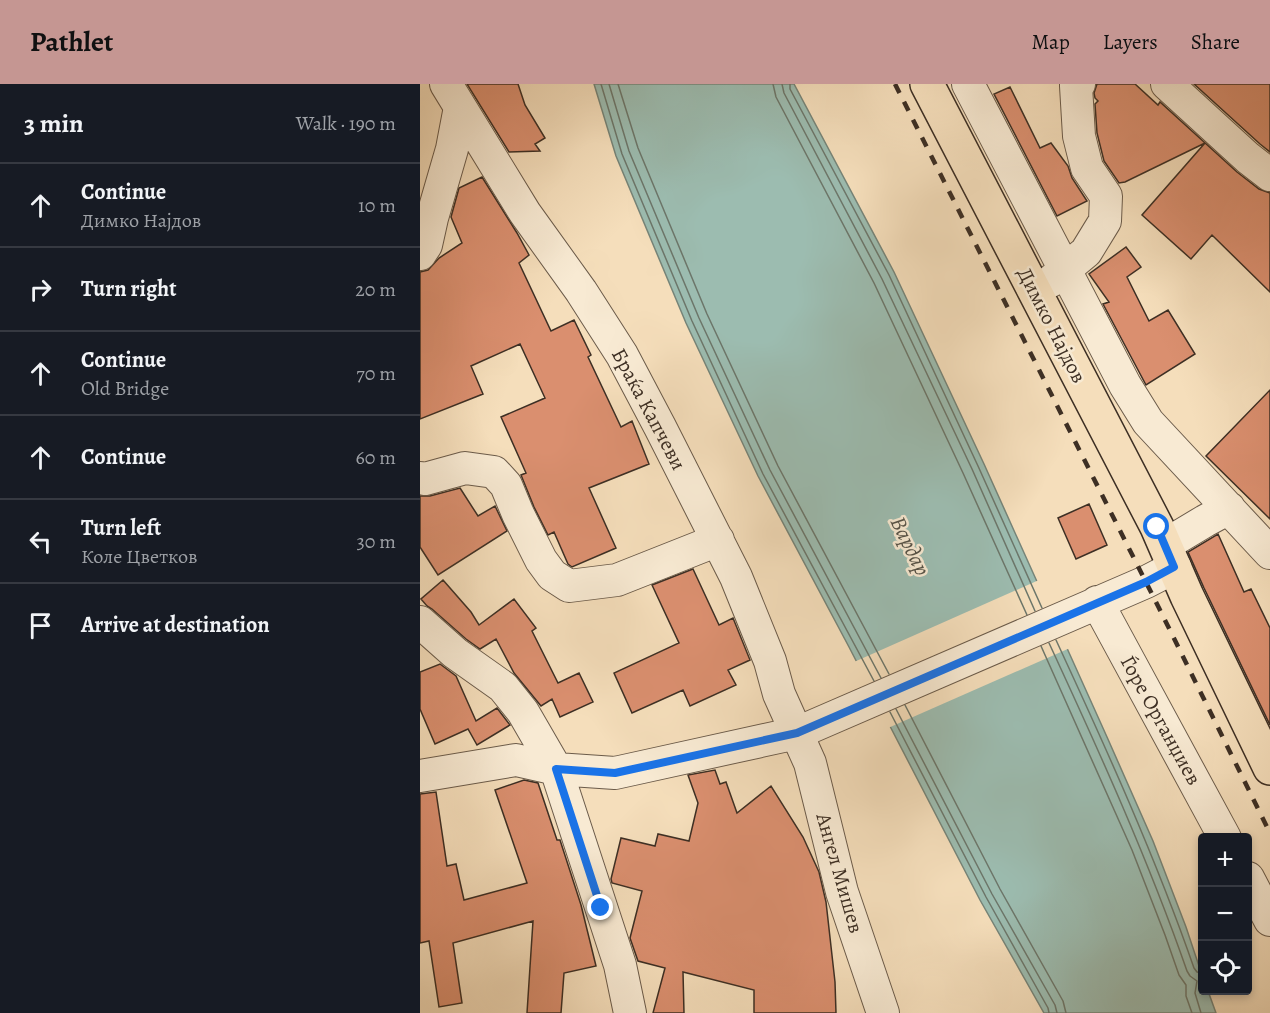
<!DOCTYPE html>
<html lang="en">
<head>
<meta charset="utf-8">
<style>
	:root { --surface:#171b24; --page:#242831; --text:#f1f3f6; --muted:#9ea1a6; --line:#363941; --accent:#c59692 }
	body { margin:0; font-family:Alegreya,serif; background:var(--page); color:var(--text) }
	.controls { position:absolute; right:18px; bottom:18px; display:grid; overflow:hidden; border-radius:6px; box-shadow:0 3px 9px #0003 }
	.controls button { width:54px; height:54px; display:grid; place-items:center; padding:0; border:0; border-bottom:2px solid var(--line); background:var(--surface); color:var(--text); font:30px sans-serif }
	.stop { position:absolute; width:18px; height:18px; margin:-14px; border:4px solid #1a73e8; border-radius:50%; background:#fff }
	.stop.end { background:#1a73e8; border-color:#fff; box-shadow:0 2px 6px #0008 }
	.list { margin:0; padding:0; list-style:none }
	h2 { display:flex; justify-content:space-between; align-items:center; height:78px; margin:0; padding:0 24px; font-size:26px }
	h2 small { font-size:20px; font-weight:400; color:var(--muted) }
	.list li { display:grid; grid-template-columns:39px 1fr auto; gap:18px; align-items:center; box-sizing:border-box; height:84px; padding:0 24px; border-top:2px solid var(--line) }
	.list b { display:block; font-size:22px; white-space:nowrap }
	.list p { margin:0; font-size:20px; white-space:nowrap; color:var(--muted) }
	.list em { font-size:20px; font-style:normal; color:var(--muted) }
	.icon { flex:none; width:33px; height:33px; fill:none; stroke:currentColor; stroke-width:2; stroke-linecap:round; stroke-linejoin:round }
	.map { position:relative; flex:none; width:850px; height:929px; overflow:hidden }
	header { display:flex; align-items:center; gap:36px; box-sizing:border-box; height:84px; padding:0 30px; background:var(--accent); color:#111 }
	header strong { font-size:28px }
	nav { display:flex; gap:33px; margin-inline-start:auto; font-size:21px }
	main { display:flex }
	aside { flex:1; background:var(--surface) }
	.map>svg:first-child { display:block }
	.water { fill:#9cbcb0; stroke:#768478; stroke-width:1.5 }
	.pier { fill:#f5debb }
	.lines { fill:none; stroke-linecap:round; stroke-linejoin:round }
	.shore { stroke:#6c766a; stroke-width:1.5 }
	.building { fill:#da8f6f; stroke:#3d2f24; stroke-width:1.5 }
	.minor-casing { stroke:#6b5b4a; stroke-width:34 }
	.major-casing { stroke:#3d2f24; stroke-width:36 }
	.minor { stroke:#f8ead3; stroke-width:32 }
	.major { stroke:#f5debb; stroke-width:33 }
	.rail { stroke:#3d2f24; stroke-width:4.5; stroke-dasharray:10 10; stroke-linecap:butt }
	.route { stroke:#1a73e8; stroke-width:8 }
	.labels { text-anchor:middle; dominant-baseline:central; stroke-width:5; stroke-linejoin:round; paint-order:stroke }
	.street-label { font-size:21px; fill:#3d2f24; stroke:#f8ead3 }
	.water-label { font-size:22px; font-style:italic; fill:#555247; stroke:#f8ead3 }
</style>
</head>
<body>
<header>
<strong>Pathlet</strong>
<nav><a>Map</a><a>Layers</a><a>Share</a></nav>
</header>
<main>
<aside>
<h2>3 min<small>Walk · 190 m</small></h2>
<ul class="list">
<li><svg class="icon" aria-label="ahead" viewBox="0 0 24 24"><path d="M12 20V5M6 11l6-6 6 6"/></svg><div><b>Continue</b><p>Димко Најдов</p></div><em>10 m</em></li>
<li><svg class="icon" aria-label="right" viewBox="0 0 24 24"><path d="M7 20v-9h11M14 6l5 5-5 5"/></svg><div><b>Turn right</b></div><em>20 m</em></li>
<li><svg class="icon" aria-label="ahead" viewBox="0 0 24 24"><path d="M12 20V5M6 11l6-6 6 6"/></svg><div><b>Continue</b><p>Old Bridge</p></div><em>70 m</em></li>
<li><svg class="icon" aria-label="ahead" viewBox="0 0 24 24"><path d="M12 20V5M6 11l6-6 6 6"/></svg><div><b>Continue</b></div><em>60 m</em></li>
<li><svg class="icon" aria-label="left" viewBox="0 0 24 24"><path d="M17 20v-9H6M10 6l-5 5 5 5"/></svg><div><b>Turn left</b><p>Коле Цветков</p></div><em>30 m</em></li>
<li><svg class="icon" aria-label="arrive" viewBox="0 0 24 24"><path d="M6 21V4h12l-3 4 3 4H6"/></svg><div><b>Arrive at destination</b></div></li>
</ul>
</aside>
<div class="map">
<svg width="850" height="929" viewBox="0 0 850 929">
	<rect width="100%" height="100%" fill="#f5debb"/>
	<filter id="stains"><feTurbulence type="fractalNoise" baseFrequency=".00333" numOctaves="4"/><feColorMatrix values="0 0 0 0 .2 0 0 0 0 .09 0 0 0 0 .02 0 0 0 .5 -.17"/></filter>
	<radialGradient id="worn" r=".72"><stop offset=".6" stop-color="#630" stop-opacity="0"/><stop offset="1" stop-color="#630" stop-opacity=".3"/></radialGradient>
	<!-- water -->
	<path class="water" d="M174,0h200l100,188 90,192 123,273 46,104 33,86 16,48v15l6,1 8,22h-172l-64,-113 -131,-253 -91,-171 -72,-153 -70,-167z"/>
	<!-- pier -->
	<path class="pier" d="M619,496l31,68 -182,80 -34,-66z"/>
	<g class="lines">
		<!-- shore -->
		<path class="shore" d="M181,0l21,70 70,167 71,153 111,207
			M189,0l20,67 70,167 71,152 111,208
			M198,0l20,64 69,166 71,152 111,208
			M353,0l3,13 98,186 89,190 64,142
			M362,0l2,9 98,186 90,190 63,142
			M370,0v5l99,186 89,191 64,142
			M636,556c50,108 99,216 138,328l3,4 5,1
			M629,559c50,108 99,216 138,328l3,5 7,5 -2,12 6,20
			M621,562l91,204 33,85 14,40 7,10v11l6,17
			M485,621l95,184 63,112 3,12
			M476,625l96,185 63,111 2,8
			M470,628l96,185 62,111 1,5"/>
	</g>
	<!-- building -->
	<path class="building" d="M47,0h51l7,21 20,33 -10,6 5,7 -31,1z
		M677,0h38l23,21 2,-3 77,70 22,17 11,4v99l-58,-57 -21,24 -49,-44 63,-72 -80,39 -6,1 -15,-22 -7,-28 -2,-29 3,-3 -3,-3 -1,-5z
		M774,0h76v68l-10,-8z
		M590,3l30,61 11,-5 17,23 4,12 15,23 -30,15 -63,-122z
		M62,93l35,56 12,22 -10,8 32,68 23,-11 17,35 -3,2 33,70 11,-6 17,43 -60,24 27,60 -44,19 -4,-3 -14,-32 -6,3 -14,-28 -13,-32 5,-2 -25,-56 44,-19 -25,-54 -49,22 12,28 -63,25v-147l8,-2 11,-12 23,-15 -11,-26 8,-29z
		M706,163l15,20 -14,10 22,44 19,-11 27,44 -49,31 -43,-81 6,-2 -20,-28z
		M850,306v129l-64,-63z
		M40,404l18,28 17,-10 12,25 -69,44 -18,-28v-51h10z
		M669,420l18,41 -31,14 -18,-41z
		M798,450l26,58 7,-3 19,39v97l-66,-137 -16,-36z
		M273,485l26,56 14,-7 17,42 -22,10 8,15 -46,21 -7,-16 -51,23 -18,-40 65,-30 -27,-58z
		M23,496l28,32 8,13 35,-26 22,29 -4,3 26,52 21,-10 14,29 -33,15 -8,-18 -11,7 -27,-33 -18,-34 -16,10 -14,-10 -34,-30 -5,-3 -6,-7z
		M20,580l16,12 20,45 21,-13 13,17 -33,20 -9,-16 -33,15 -15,-35v-37z
		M295,686l5,14 6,-2 11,31 34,-27 32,51 16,35 7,30 9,80 1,31h-82v-23l-71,-18 1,41h-31l12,-45 -27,-7 -8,-23 12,-47 -30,-8 -1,-4 10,-41 34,8 3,-12 31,7 9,-38 -10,-28z
		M104,696l14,3 19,57h3l21,65 15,61 -32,7 -3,40h-34l6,-92 -80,22 9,60 -23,4 -10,-66 -9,2v-149l16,-2 11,74 9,-2 8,36 63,-17 -32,-93z"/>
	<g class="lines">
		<defs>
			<path id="minor" d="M26,0l79,129 56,78 41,64 38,72 76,150 34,84 9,33 31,69 32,129 41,121
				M548,0l157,301 23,37 122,131
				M747,0l81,74 22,17
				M0,170l6,-9 6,-27 20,-69 8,-42
				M631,197l35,-29 19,-31 1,-25 -19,-28 -8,-32 -3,-50 3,-2
				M0,394l5,1 40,-11 29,4 12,13 12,29 23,46 11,15 17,11 48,-6 101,-40
				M745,461l40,-24 24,-13
				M677,518l128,236
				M0,538l35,31 48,34 20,25 33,57 64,196 10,48
				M0,692l96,-16 40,9 59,4 182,-40 349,-151 29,-15
				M828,794l22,42"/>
			<path id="major" d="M507,0l230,443 30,69 83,172"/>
		</defs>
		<!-- minor casing -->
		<use href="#minor" class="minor-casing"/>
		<!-- major casing -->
		<use href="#major" class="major-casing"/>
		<!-- minor -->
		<use href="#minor" class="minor"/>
		<!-- major -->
		<use href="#major" class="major"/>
		<!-- rail -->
		<path class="rail" d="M475,0l264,524 111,225"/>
	</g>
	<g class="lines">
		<!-- route -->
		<path class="route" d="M181,824l-45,-139 59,4 182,-40 349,-151 28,-15 -17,-40"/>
	</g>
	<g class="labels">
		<!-- street labels -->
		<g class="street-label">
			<text transform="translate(632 241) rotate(63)">Димко Најдов</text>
			<text transform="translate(229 325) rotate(62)">Браќа Капчеви</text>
			<text transform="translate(741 636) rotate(61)">Ѓоре Органџиев</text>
			<text transform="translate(420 789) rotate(74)">Ангел Мишев</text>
		</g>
		<!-- water labels -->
		<g class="water-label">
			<text transform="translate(490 462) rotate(64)">Вардар</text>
		</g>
	</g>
	<rect width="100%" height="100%" filter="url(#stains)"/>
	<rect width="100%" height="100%" fill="url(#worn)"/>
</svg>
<div class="controls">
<button>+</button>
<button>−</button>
<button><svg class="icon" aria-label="locate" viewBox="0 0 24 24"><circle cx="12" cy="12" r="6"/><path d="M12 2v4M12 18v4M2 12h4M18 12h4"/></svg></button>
</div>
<div class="stop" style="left:737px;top:443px"></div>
<div class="stop end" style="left:181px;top:824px"></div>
</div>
</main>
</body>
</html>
